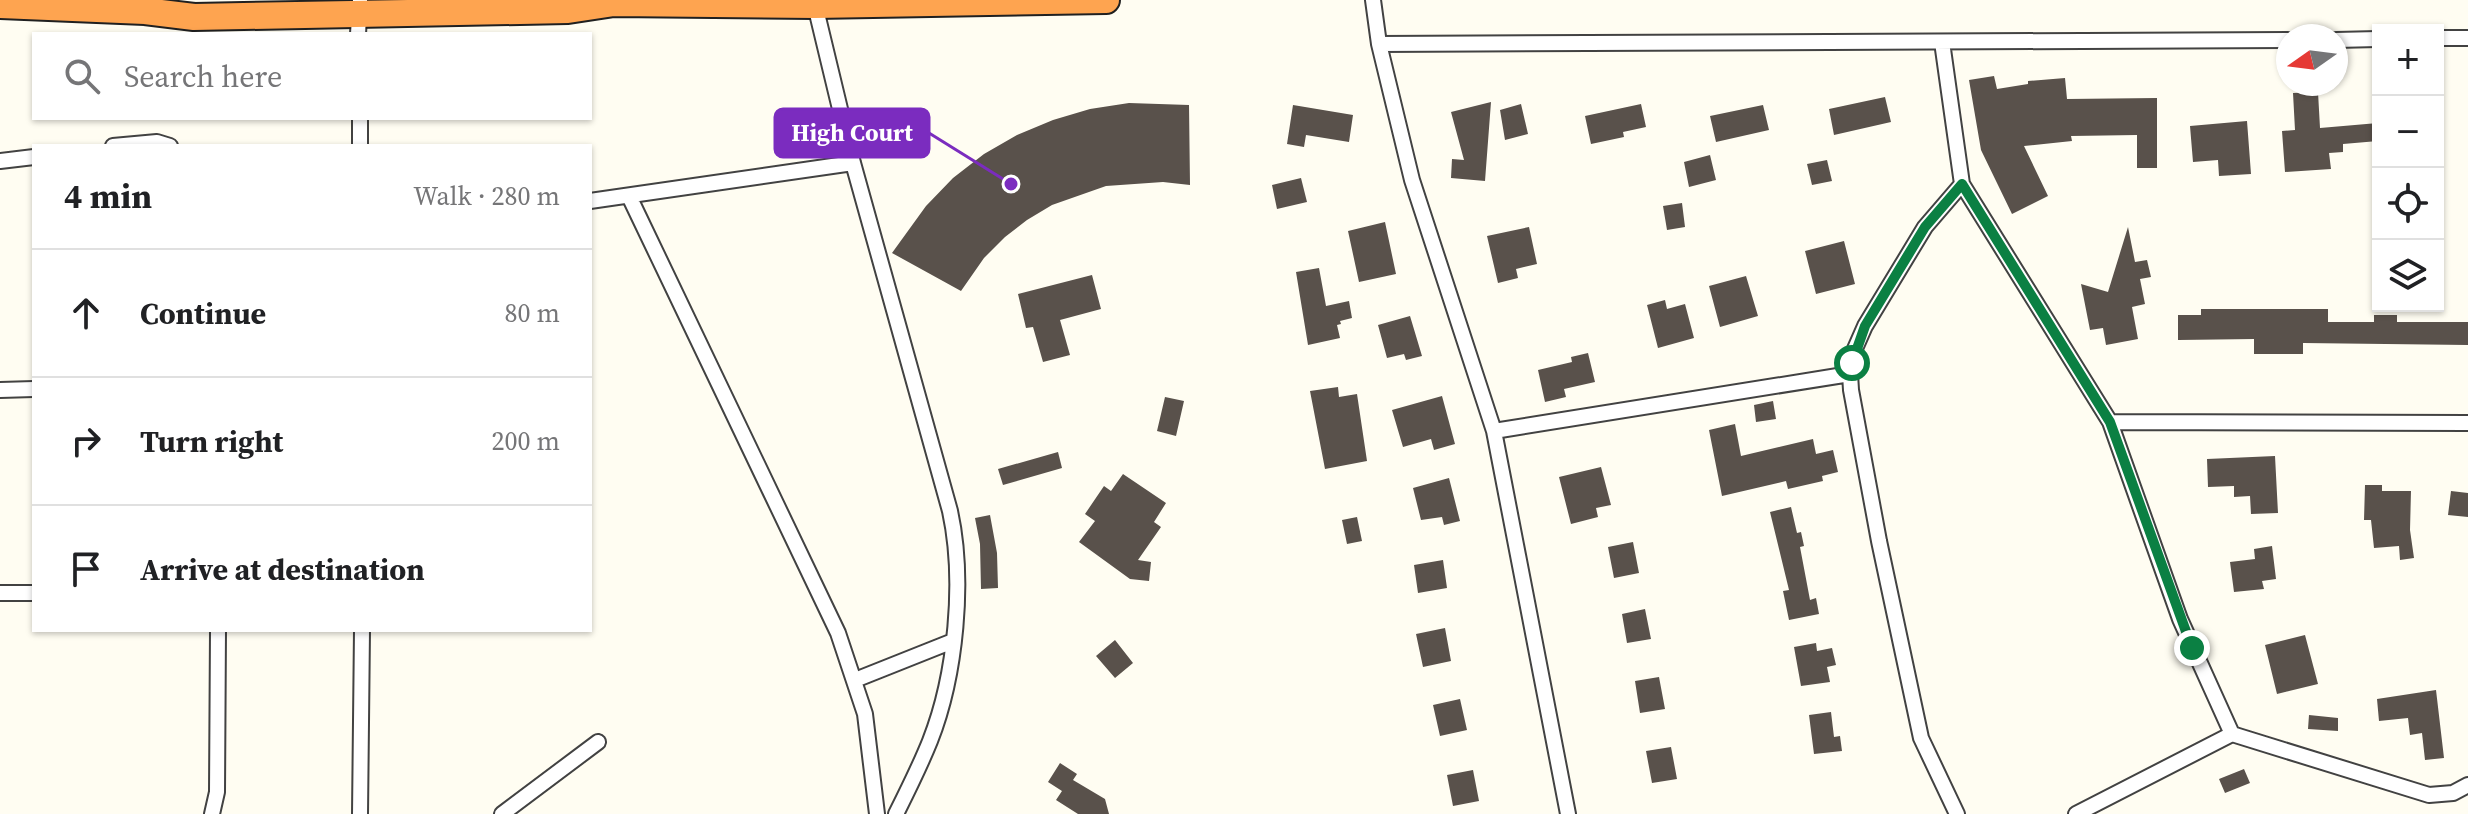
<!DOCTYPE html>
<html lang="en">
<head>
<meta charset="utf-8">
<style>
	:root { --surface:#fff; --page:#f6f6f6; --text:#202124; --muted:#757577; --line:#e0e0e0 }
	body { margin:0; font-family:"Source Serif 4",serif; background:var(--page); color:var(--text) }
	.controls { position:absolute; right:24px; top:24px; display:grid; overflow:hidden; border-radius:0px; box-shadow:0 2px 6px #0004 }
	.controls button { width:72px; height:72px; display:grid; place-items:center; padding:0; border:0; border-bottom:2px solid var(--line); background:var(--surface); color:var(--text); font:40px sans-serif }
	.compass { position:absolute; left:2276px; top:24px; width:72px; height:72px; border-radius:50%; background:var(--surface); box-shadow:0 2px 6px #0004; rotate:256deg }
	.stop { position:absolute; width:24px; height:24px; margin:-18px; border:6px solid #0b8043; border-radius:50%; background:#fff }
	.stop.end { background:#0b8043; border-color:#fff; box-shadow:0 2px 8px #0008 }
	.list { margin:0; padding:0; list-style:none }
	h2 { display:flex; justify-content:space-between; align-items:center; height:104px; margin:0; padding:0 32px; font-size:34px }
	h2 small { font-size:26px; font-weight:400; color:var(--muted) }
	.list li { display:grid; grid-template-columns:52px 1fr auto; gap:24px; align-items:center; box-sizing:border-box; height:128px; padding:0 32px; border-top:2px solid var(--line) }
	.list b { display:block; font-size:30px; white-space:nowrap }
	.list em { font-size:26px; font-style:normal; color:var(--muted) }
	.icon { flex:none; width:44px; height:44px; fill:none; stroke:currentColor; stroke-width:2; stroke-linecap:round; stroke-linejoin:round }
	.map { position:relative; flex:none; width:2468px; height:814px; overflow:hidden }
	.search { position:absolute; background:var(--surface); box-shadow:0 2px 6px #0004; left:32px; top:32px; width:560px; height:88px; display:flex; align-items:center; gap:20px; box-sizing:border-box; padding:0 28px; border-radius:0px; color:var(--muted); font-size:30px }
	.panel { position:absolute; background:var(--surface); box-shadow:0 2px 6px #0004; left:32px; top:144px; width:560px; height:488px; border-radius:0px }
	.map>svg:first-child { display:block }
	.building { fill:#59514b }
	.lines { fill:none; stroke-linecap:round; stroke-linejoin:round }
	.street-casing { stroke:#424242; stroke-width:18 }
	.highway-casing { stroke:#202020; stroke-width:30 }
	.street { stroke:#fff; stroke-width:14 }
	.highway { stroke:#fea450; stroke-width:26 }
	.route { stroke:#0b8043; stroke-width:10 }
	.leader { fill:none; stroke:#7b2cbf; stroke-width:3 }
	.callout-dot { fill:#7b2cbf; stroke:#fff; stroke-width:3 }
	.callout { fill:#7b2cbf; stroke:#7b2cbf; stroke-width:3 }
	.callout-label { font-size:24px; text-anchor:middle; font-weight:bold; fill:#fff }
</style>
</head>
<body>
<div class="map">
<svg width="2468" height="814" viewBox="0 0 2468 814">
	<rect width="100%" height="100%" fill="#fffdf2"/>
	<!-- building -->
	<path class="building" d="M1994,76l3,13 31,-5v-3l37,-3 2,21 90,-1v70h-20v-33l-66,1 1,5 -48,5 24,50 -36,18 -31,-64 -12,-70z
		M2318,92l2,36 58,-5v18l-35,3v8l-14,1 2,16 -46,3 -3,-41 13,-1 -2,-37z
		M1885,97l6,25 -57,13 -5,-26z
		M1491,102l-6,79 -34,-3 1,-19 12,1 -13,-48z
		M1129,103l60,2 1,80 -27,-3 -57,4 -54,19 -25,15 -22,17 -21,21 -23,33 -69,-38 34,-47 27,-28 31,-24 33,-19 36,-15 37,-11z
		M1521,104l7,30 -23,6 -5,-30z
		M1641,104l5,23 -23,5 1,5 -33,7 -6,-28z
		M1293,105l60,10 -4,27 -43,-7 -2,12 -17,-3z
		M1763,105l6,25 -53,12 -6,-26z
		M2247,121l4,53 -32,2 -1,-16 -25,2 -3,-36z
		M1710,155l6,25 -27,7 -5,-25z
		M1827,160l5,21 -20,4 -5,-21z
		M1301,178l6,24 -30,7 -5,-24z
		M1682,203l3,24 -18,3 -4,-24z
		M1385,222l11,52 -37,8 -11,-51z
		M1529,227l8,37 -21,5 2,9 -20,5 -11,-47z
		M2128,227l7,35 12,-2 4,17 -11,2 5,25 -13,3 6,32 -32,6 -3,-17 -13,2 -9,-46 27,8z
		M1844,241l11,43 -39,10 -11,-43z
		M1319,268l7,38 23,-5 3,17 -12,3 1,3 -4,1 3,13 -32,7 -12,-73z
		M1092,275l9,34 -41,11 10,35 -27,7 -10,-35 -7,1 -8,-34z
		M1746,276l12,40 -38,11 -11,-41z
		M1665,300l2,9 18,-5 9,34 -36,10 -11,-43z
		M2201,309h127v13h46v-7h23v7h71v23l-165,-2v11h-49v-15l-76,1v-25h23z
		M1410,316l12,40 -16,4 -2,-6 -17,4 -9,-33z
		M1588,353l7,29 -31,7 2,8 -21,5 -7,-32 34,-8 -1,-5z
		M1338,387l1,10 18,-3 10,67 -42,8 -15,-78z
		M1442,396l13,48 -21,6 -3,-11 -28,8 -11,-37z
		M1165,397l19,4 -8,35 -19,-5z
		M1773,401l3,18 -20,3 -2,-17z
		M1735,424l6,32 72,-17 3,15 17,-4 5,22 -16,4 1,5 -35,8 -2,-8 -64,15 -13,-66z
		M1058,452l4,16 -59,17 -5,-16z
		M2275,456l3,57 -27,1 -1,-18 -16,1v-11l-26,1 -1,-28z
		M1601,467l10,38 -15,3 2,9 -27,7 -12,-47z
		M1123,474l43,29 -12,19 7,5 -23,33 13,2 -2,19 -19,-2 -51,-37 16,-21 -10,-7 19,-28 7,5z
		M1449,478l11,43 -16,4 -2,-8 -21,3 -8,-32z
		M2365,485h17v6h29l-1,39 4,28 -14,2 -1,-14 -25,2 -3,-28h-7z
		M2451,491l17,2v24l-20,-2z
		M1791,507l6,26 4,-1 3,14 -4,1 10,53 6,-2 3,16 -30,6 -6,-29 6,-1 -19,-78z
		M990,515l7,38 1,35 -17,1 -1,-45 -5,-26z
		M1357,517l5,24 -15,3 -5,-24z
		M1633,542l6,31 -25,5 -6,-31z
		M2272,546l4,33 -14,2 2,8 -30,3 -4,-30 25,-3 -1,-10z
		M1443,560l4,28 -29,5 -4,-28z
		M1645,609l6,30 -24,4 -5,-29z
		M1445,628l6,33 -28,6 -7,-33z
		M2305,635l13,49 -41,10 -12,-49z
		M1115,640l18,23 -18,15 -19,-22z
		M1816,643l1,8 15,-3 4,17 -9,2 3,15 -29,4 -7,-39z
		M1659,677l6,32 -25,4 -5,-32z
		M2436,690l8,68 -19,2 -3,-27 -12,2 -2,-17 -29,3 -2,-22z
		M1460,699l7,31 -27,6 -7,-31z
		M1831,712l3,25 6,-1 2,15 -28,3 -5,-39z
		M2309,715l29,3v13l-30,-2z
		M1671,747l6,32 -25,4 -6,-32z
		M1060,763l17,11 -4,6 32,19 4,15h-31l-22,-14 6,-9 -14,-9z
		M2244,769l6,14 -25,10 -6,-14z
		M1473,770l6,31 -26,5 -6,-31z"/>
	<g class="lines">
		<defs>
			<path id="street" d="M1373,0l6,44 33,136 82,251 74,383
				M815,5l38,158 97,348c15,69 6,164 -20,230 -10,25 -22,49 -34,73
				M358,34l2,-34
				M2438,38h30
				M2336,40l42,-1
				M1942,42l20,142 148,238 70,197 52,115 197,61 24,-2 15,-8
				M1379,44l909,-4
				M360,118v28
				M113,146l44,-4 13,4
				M0,161l34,-4
				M629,196l209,437 27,81 12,100
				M590,201l263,-38
				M0,390l34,-1
				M2110,422l358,1
				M1494,431l356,-57
				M0,593h34
				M855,680l98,-39
				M212,814l5,-22 1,-162
				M360,814l2,-184
				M502,814l96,-72
				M1957,814l-36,-76 -42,-197 -28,-151 -1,-16 4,-23 11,-25 60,-99 37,-43
				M2076,814l156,-80"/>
			<path id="highway" d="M598,1l16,2 201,2 291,-5
				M0,5l145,6 49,6 374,-7 46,-7"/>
		</defs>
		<!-- street casing -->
		<use href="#street" class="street-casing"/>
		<!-- highway casing -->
		<use href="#highway" class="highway-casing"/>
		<!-- street -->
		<use href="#street" class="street"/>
		<!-- highway -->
		<use href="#highway" class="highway"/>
	</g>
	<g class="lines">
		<!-- route -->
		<path class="route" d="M1852,363l13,-37 60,-99 37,-43 148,238 82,226"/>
	</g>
	<!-- callouts -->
	<path class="leader" d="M1011 184L929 133"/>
	<circle class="callout-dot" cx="1011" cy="184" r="8"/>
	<rect class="callout" x="775" y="109" width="154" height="48" rx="8"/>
	<g class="callout-label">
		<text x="852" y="141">High Court</text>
	</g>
</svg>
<div class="controls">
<button>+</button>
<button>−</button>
<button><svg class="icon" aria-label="locate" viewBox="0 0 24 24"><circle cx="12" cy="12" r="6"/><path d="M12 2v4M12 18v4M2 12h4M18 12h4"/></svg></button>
<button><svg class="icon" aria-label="layers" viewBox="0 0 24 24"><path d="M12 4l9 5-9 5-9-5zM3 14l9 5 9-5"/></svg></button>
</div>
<svg class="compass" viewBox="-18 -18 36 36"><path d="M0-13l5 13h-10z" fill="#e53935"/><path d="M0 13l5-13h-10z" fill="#757577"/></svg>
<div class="stop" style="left:1852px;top:363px"></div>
<div class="stop end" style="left:2192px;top:648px"></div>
<div class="search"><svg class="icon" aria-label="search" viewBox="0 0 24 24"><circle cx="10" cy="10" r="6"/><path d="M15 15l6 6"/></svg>Search here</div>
<section class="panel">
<h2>4 min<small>Walk · 280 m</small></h2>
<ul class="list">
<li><svg class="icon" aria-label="ahead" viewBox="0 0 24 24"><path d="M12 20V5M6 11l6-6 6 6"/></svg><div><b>Continue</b></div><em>80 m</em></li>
<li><svg class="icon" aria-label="right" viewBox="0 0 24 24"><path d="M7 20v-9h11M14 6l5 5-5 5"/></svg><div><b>Turn right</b></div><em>200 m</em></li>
<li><svg class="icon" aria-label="arrive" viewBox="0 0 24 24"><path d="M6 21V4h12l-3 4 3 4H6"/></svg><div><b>Arrive at destination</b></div></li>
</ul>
</section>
</div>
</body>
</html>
